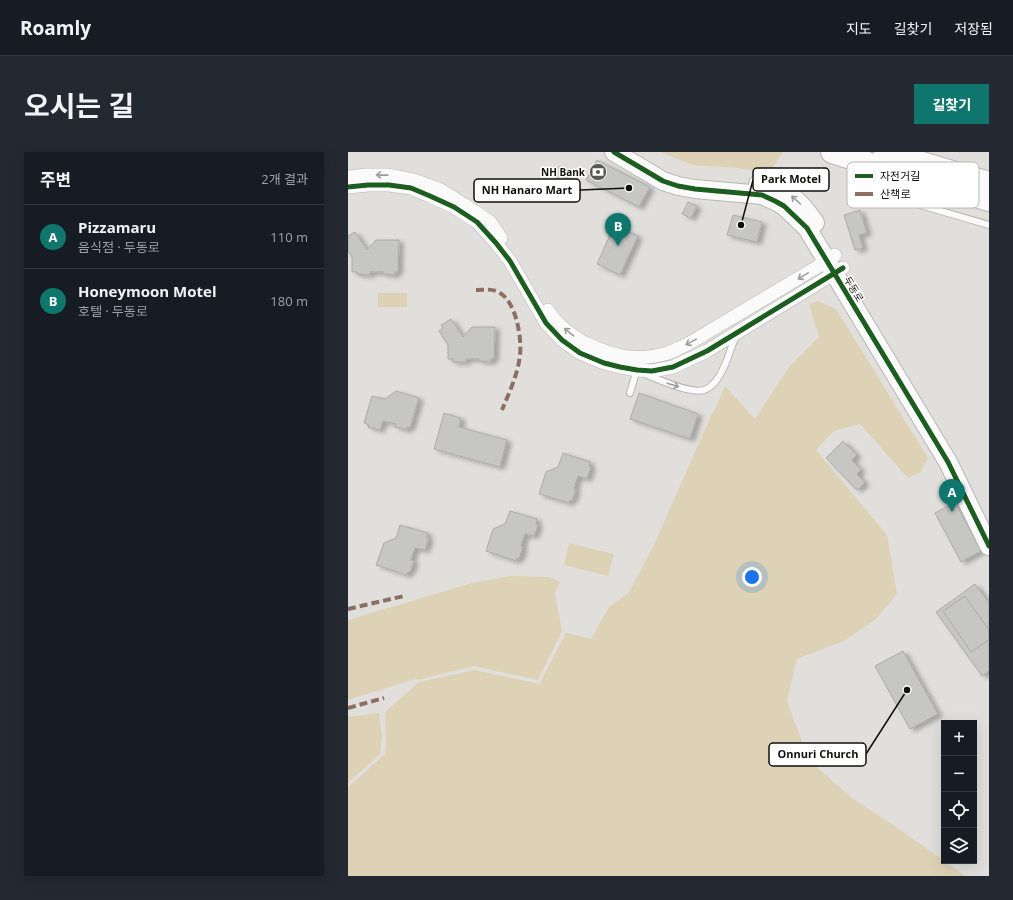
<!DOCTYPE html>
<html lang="ko">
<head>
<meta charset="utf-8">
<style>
	:root { --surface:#171b24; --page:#242831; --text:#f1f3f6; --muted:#9ea1a6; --line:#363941; --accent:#0f766e }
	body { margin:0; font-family:"Open Sans","Noto Sans KR",sans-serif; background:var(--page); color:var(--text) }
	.controls { position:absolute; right:12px; bottom:12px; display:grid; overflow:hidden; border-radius:0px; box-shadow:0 4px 16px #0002 }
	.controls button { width:36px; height:36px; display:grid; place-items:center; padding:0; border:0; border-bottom:1px solid var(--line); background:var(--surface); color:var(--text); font:20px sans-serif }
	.you { position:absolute; left:404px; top:425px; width:14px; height:14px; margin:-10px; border:3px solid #fff; border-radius:50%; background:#1a73e8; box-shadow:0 0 0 6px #1a73e833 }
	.badge { display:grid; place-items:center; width:26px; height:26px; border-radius:50%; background:var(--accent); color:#fff; font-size:13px; font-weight:700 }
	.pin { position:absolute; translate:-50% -33px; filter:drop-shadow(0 1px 2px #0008) }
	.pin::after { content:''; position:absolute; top:21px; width:14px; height:12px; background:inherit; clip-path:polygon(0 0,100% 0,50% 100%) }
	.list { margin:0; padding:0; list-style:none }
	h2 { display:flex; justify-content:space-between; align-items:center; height:52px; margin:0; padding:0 16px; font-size:17px }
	h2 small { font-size:13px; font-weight:400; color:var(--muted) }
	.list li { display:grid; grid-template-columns:26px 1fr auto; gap:12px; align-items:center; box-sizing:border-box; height:64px; padding:0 16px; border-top:1px solid var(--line) }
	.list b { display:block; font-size:15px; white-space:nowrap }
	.list p { margin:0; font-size:13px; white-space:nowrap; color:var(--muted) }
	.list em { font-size:13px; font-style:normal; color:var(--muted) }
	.icon { flex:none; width:22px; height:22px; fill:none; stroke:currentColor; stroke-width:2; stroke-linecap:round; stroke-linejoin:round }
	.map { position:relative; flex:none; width:641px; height:724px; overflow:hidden; border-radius:0px }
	header { display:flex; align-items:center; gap:24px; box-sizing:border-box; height:56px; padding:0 20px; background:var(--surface); border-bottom:1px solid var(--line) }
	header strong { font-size:19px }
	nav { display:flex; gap:22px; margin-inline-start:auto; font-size:14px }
	.intro { display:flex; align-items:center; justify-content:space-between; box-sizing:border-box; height:96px; padding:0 24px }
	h1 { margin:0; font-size:28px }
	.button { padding:10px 18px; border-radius:0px; background:var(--accent); color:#fff; font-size:14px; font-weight:700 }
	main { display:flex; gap:24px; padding:0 24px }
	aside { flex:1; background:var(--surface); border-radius:0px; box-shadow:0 4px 16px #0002 }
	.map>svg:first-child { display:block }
	.green { fill:#ded2b6 }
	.building { fill:#c6c6c3; stroke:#acaba9; filter:url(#shadow) }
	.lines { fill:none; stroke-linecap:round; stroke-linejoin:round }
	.lane-casing { stroke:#b8b7b5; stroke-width:8 }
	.street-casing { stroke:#b8b7b5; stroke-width:14 }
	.secondary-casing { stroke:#b8b7b5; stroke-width:20 }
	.highway-casing { stroke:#b8b7b5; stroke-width:24 }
	.lane { stroke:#fafafa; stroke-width:6 }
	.street { stroke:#fafafa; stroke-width:13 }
	.secondary { stroke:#fafafa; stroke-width:18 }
	.highway { stroke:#fafafa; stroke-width:22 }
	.quiet { stroke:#8d6e63; stroke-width:4; stroke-dasharray:8 4; stroke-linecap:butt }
	.cycleway-casing { stroke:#fff; stroke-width:8 }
	.cycleway { stroke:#1b5e20; stroke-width:5 }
	.oneway { stroke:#9c9c9b }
	.labels { text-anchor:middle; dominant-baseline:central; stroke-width:3; stroke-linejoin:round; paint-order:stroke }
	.poi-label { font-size:10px; font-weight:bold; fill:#0f0f0d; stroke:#fff; text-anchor:end }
	.street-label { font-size:10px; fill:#0f0f0d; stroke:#fff }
	.key { fill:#fff; stroke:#b7b7b6; stroke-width:1 }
	.key-label { font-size:11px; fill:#0f0f0d }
	.leader { fill:none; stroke:#0f0f0d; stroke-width:1.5 }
	.callout-dot { fill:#0f0f0d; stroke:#fff; stroke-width:1.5 }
	.callout { fill:#fff; stroke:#0f0f0d; stroke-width:1.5 }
	.callout-label { font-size:11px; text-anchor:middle; font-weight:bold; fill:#0f0f0d }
</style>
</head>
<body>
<header>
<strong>Roamly</strong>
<nav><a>지도</a><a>길찾기</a><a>저장됨</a></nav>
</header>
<div class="intro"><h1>오시는 길</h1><a class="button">길찾기</a></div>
<main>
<aside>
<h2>주변<small>2개 결과</small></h2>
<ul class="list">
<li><span class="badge">A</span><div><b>Pizzamaru</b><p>음식점 · 두동로</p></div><em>110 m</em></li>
<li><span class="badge">B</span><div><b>Honeymoon Motel</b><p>호텔 · 두동로</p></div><em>180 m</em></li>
</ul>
</aside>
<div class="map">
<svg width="641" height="724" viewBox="0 0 641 724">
	<defs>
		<filter id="shadow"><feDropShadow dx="4.5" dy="2.5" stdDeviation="2" flood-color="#0004"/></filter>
	</defs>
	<rect width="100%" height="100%" fill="#e0dfdc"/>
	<!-- green -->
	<path class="green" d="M313,0h122l-14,21 -33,-5 -44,-3 -15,-6z
		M30,141h29v14h-29z
		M470,149l18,8 92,149 -8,15 -12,5 -48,-54 -26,7 -18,19 71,85 10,59 -22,26 -31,21 -47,18 -10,42 22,59 43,38 53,35 60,43h-617v-89l37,-33 1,-16 -1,-26 34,-30 55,-12 65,14 27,-51 25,6 18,-32 18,-13h1l25,-47 57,-129 7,-13 8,-19 30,33 34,-52 30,-30 -10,-32z
		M221,391l45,11 -6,22 -44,-11z
		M162,424l39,1 11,5 -5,11 7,38 -24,49 -64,-14 -56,14 -3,-1 -67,21v-80l124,-37z
		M31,561l3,24 -2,17 -32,29v-66z"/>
	<!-- building -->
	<path class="building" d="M249,8l53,27 -11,20 -53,-27z
		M212,14l8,12 -8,5 -7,-12z
		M340,50l9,4 -6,12 -9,-4z
		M512,58l7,23 -8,2 4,13 -8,2 -11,-35z
		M385,63l29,7 -5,20 -30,-7z
		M266,74l24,10 -18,39 -23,-11z
		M7,80l12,18 9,-10h23l-1,32h-3v3l-12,-1v-2h-13v3l-13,-1v-2h-5v-15l-4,-6v-15z
		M103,167l12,18 9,-10h23l-1,32h-3v3l-12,-1v-2h-13v3h-13v-3h-5v-14l-9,-14 4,-3 -2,-3z
		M48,239l23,7 -9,30 -3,-1v3l-12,-3 1,-3 -13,-3 -3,9 -12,-3 1,-2 -5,-2 8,-27 13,3z
		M291,241l59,21 -8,25 -60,-20z
		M96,261l17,5 -2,9 48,13 -7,27 -66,-18z
		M495,289l14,14 -5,5 9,10 -4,4 8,9 -8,7 -31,-32z
		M215,301l27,9 -1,4 2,1 -4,12 -9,-3 -4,13 2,1 -4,11 -2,-1 -1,3 -30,-9 7,-22 12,-5z
		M607,350l26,49 -20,11 -26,-49z
		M162,359l27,8 -1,5 2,1 -4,11 -9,-2 -4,12 2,1 -4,12 -2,-1 -1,3 -30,-10 7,-22 12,-5z
		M52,373l28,8 -2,5h3l-4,12 -10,-2 -4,12 3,1 -4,11h-2l-1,3 -31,-10 8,-22 12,-5z
		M627,432l14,19v68l-7,5 -46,-64z
		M617,444l24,34v10l-18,12 -28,-41z
		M555,499l35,63 -28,15 -35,-63z"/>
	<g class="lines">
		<defs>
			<path id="lane" d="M514,36l127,37
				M299,223c13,5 43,19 57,15 9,-3 16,-14 20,-23 5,-10 7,-22 13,-32
				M282,241l7,-24"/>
			<path id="street" d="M0,25l19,-2h22l25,5 25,9 26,16 25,17 11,16
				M0,35l20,-2h21l22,3 19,8 24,11 23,15 19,21 14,18 36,62 16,17 18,13 24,10 16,4 17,3 15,1 21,-4 34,-16 136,-83
				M200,158c9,15 24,26 39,34 28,13 51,18 81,9 7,-3 13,-6 20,-9l129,-77 18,-12"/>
			<path id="secondary" d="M266,0l49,29 15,5 17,3 67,6 13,6 9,5 23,22 141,234 41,84
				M410,32c28,4 42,16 57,39"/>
			<path id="highway" d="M484,0l70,22 87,26
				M537,0l104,31"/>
		</defs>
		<!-- lane casing -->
		<use href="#lane" class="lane-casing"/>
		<!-- street casing -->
		<use href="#street" class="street-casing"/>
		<!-- secondary casing -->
		<use href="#secondary" class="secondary-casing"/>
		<!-- highway casing -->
		<use href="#highway" class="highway-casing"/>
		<!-- lane -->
		<use href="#lane" class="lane"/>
		<!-- street -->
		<use href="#street" class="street"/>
		<!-- secondary -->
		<use href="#secondary" class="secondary"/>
		<!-- highway -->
		<use href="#highway" class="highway"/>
		<!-- quiet -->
		<path class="quiet" d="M128,138c8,0 16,-2 24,3 16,9 22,45 20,62 -2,19 -11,38 -18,55
			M0,457l56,-13
			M0,556l36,-10"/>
		<defs>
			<path id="cycleway" d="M266,0l49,29 15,5 17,3 67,6 13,6 9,5 23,22 141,234 41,84
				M0,35l20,-2h21l22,3 19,8 24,11 23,15 19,21 14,18 36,62 16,17 18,13 24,10 16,4 17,3 15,1 21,-4 34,-16 136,-83"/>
		</defs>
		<!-- cycleway casing -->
		<use href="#cycleway" class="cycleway-casing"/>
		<!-- cycleway -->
		<use href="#cycleway" class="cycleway"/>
	</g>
	<!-- one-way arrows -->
	<defs><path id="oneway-shaft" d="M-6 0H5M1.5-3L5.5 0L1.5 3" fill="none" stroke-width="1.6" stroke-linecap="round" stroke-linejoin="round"/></defs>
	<g class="oneway">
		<use href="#oneway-shaft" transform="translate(34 23) rotate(-179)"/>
		<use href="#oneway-shaft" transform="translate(448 48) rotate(-138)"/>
		<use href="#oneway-shaft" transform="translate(455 124) rotate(149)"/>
		<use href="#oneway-shaft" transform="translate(221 180) rotate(-140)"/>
		<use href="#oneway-shaft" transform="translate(343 190) rotate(151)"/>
		<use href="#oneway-shaft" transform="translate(325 233) rotate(18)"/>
	</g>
	<!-- icons -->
	<defs>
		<symbol id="bank-disc" viewBox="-11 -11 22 22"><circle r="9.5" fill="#585855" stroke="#fff"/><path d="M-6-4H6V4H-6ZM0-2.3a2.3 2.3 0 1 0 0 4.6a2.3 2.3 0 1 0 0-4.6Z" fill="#fff"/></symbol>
	</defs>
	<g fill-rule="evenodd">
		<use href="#bank-disc" x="240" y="10" width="20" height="20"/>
	</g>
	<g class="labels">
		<!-- poi labels -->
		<g class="poi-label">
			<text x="237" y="20">NH Bank</text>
		</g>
		<!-- street labels -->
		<g class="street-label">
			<text transform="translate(506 137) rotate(59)">두동로</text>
		</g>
	</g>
	<!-- legend -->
	<rect x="499" y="10" width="132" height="46" rx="6" class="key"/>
	<rect x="507" y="22" width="18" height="4" fill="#1b5e20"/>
	<rect x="507" y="40" width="18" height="4" fill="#8d6e63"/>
	<g class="key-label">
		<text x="532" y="28">자전거길</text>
		<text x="532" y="46">산책로</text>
	</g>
	<!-- callouts -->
	<path class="leader" d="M393 73L405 28M281 36L232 38M559 538L518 602"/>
	<g class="callout-dot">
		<circle cx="393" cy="73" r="4"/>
		<circle cx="281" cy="36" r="4"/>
		<circle cx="559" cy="538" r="4"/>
	</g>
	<g class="callout">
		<rect x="405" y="16" width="76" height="23" rx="4"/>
		<rect x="126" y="27" width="106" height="23" rx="4"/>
		<rect x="421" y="591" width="97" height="23" rx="4"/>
	</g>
	<g class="callout-label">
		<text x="443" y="31">Park Motel</text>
		<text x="179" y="42">NH Hanaro Mart</text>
		<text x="470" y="606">Onnuri Church</text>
	</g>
</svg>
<div class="controls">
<button>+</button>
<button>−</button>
<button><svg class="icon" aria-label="locate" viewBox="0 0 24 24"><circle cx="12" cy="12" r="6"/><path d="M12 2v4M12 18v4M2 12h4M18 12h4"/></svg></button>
<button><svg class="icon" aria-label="layers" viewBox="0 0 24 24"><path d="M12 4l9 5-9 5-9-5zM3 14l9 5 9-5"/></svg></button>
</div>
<div class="you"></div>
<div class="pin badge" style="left:604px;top:360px">A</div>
<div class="pin badge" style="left:270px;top:94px">B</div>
</div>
</main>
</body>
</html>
